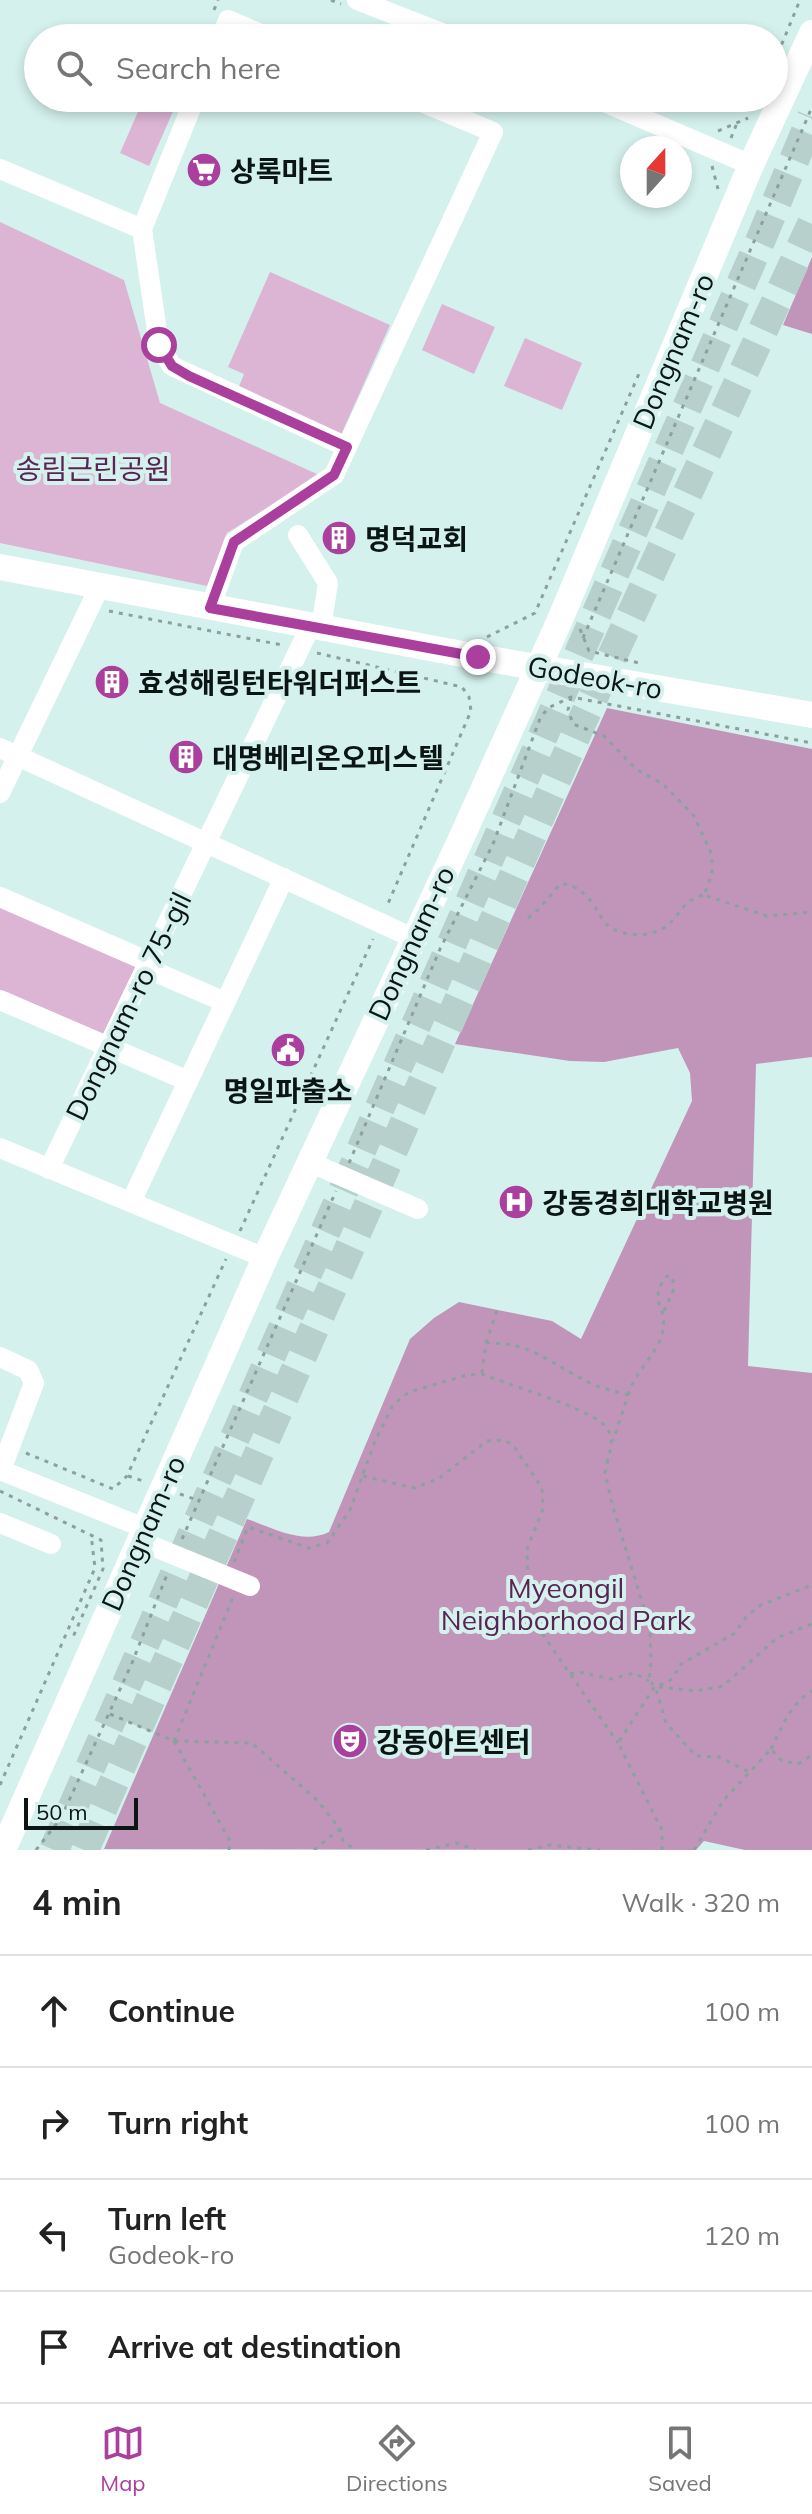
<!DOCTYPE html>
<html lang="en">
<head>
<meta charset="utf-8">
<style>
	:root { --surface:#fff; --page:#f2f2f2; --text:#222; --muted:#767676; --line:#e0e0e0; --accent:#ab3f9e }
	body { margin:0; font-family:Mulish,"Noto Sans KR",sans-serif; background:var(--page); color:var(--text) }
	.compass { position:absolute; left:620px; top:136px; width:72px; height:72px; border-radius:50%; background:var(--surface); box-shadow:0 4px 12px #0003; rotate:21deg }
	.scale { position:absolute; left:24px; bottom:20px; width:114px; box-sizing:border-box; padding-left:8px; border:4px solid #0b1514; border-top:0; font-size:22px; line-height:28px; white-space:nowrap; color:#0b1514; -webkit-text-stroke:6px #d5f1ed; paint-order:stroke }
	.stop { position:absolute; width:24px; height:24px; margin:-18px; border:6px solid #ab3f9e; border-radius:50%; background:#fff }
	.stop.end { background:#ab3f9e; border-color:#fff; box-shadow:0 2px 8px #0008 }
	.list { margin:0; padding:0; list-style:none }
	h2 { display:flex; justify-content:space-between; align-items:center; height:104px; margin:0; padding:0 32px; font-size:34px }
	h2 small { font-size:26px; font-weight:400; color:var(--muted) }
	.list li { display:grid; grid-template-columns:52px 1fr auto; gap:24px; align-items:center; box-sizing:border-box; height:112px; padding:0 32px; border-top:2px solid var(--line) }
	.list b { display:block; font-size:30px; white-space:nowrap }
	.list p { margin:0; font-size:26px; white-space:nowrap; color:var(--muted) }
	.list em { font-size:26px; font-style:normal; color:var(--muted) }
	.icon { flex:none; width:44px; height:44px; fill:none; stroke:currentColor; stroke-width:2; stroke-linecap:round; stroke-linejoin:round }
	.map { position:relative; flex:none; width:812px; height:1850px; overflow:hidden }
	.search { position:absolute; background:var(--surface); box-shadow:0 4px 12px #0003; left:24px; right:24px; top:24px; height:88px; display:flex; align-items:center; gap:20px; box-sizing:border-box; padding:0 28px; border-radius:44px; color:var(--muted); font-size:30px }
	.sheet { height:552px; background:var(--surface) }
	nav { display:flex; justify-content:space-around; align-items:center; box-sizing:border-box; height:112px; border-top:2px solid var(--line); background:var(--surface); font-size:22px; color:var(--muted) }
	nav a { display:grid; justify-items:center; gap:4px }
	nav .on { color:var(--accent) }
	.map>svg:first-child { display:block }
	.green { fill:#dcb5d5 }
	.forest { fill:#c095b9 }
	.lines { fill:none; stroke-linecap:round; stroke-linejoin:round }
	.highway-tunnel { stroke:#b7d0cc; stroke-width:30; stroke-dasharray:30 15; stroke-linecap:butt }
	.path { stroke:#8ba19e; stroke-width:3; stroke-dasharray:4 6; stroke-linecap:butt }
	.minor { stroke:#fff; stroke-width:20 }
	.major { stroke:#fff; stroke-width:26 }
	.route { stroke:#ab3f9e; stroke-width:10 }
	.labels { text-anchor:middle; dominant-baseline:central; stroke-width:8; stroke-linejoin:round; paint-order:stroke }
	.poi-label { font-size:28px; font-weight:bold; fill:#0b1514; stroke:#d5f1ed; text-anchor:start }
	.street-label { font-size:28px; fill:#0b1514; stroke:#d5f1ed }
	.park-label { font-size:28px; fill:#592453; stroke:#d5f1ed }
</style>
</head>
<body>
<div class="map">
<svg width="812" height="1850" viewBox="0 0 812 1850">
	<rect width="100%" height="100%" fill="#d5f1ed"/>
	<!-- green -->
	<path class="green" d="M144,98l34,2 -29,66 -29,-13z
		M0,222l124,58 36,123 159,72 -92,58 -20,53 -207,-43z
		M270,272l120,53 -49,110 -103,-46 6,-15 -16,-7z
		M442,304l53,23 -21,47 -52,-24z
		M525,338l57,25 -20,47 -58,-24z
		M0,903l141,62 -36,74 -105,-45z"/>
	<!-- forest -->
	<path class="forest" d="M812,257v77l-29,-9z
		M607,708l205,41v308l-56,7 -8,302 64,7v477h-67l-41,-9 -8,9 -592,-1 143,-330c26,9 56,26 82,13l81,-193 24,-21 25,-16 93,19 29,18 111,-238 -2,-28 -12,-25 -74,14 -34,-1 -115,-17z"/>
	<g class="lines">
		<!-- highway-tunnel -->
		<path class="highway-tunnel" d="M54,1850l707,-1611 51,-122
			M84,1850l495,-1122 233,-504"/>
		<!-- path -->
		<path class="path" d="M331,0l10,4
			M214,10l4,-10
			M774,63l26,-63
			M566,98l11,5
			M718,131l30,-13
			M731,138l6,-15
			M712,166l6,23
			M109,611l173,34
			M580,629l9,22 50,12
			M487,637l48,-24 106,-244
			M583,638l229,-531
			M317,653l145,34 7,10 2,14 -84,195
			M571,697l-3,13 5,14 31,12 32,33 27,15 31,32 18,39v19l-8,21 63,21 45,-4
			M528,918l11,-9 21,-25c19,-1 33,18 41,33 10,19 43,22 61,12 19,-11 17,-28 42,-34
			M349,1163l91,-214 53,-105 48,-128 9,-9 21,-10 241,46
			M240,1231l133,-292
			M486,1343l11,-33
			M482,1373l4,-30c44,-1 63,19 100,38 13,7 28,10 42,14l-15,46
			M628,1395c12,-37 51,-53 29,-96l3,-13 7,-10 6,1v14l-9,20
			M26,1453l87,36 14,-13 99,-217
			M608,1460l-3,13 7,31 38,124 1,34 -2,19 6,5 11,37 30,33 23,1 30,15
			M128,1476l15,5
			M363,1476l51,12 24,-9 49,-38 17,-1 9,5 29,43 1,21 -16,40 1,30 13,53 77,111
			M0,1491l101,49 2,29 -30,68
			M180,1494l20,7
			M182,1539l154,-348
			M234,1562l14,-35 61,21 18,-5 23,-33 25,-69 18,-36 16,-13 58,-17 15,-1c24,10 109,35 123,52 10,11 6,23 2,36
			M570,1674l9,-2 32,7 23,-6 15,8
			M659,1687l37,4 27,-5 54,-48 35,-14
			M110,1714l64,27 78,2 65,57 23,29 3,12 12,9
			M174,1741l59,-144
			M174,1741l56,100 -1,9
			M771,1749c11,-22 19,-45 41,-58
			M0,1785l95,-217 -4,-34
			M36,1850l25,-32 71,-155 36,-91
			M314,1850l26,-21
			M426,1850l31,-7 18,7
			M528,1850l21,-5 51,5
			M662,1850v-20l-44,-87 37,-57c13,-3 20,-6 23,-20l57,-33 11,-16 15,-12 51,-20
			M694,1850l29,-49 48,-52 10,11 17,4 14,-9"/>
		<!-- minor -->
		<path class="minor" d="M357,0l98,38
			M221,38l7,-18 42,18
			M595,98l156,67
			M0,169l142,60 53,-131
			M142,229l17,116 13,21 175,81
			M298,535l30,48 -7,45
			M210,608l24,-66 100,-67 159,-343 -81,-34
			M0,748l413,190
			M0,793l100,-207
			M0,897l149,65
			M146,968l79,34
			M0,1000l188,81
			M0,1148l265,110
			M309,1162l109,47
			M49,1169l262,-544
			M131,1202l153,-324
			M0,1357l28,13 6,13 -33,87
			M0,1470l144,58
			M0,1523l51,21
			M140,1541l110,45"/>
		<!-- major -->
		<path class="major" d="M0,567l478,90 334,58
			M3,1850l262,-592 195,-417 99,-219 192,-457 61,-132"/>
	</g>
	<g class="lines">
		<!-- route -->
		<path class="route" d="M159,345l13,21 17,10 158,71 -13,28 -100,67 -24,66 268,49"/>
	</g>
	<!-- icons -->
	<defs>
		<symbol id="supermarket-disc" viewBox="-11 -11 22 22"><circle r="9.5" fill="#ab3f9e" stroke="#d5f1ed"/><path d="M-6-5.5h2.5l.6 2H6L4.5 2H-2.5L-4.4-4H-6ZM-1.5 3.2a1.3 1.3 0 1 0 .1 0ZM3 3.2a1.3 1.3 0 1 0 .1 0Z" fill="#fff"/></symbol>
		<symbol id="building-disc" viewBox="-11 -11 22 22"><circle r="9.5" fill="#ab3f9e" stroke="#d5f1ed"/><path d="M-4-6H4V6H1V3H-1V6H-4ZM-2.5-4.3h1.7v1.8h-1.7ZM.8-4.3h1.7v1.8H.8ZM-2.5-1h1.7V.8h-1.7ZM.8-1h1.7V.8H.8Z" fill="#fff"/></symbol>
		<symbol id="civic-disc" viewBox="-11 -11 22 22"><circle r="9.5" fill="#ab3f9e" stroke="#d5f1ed"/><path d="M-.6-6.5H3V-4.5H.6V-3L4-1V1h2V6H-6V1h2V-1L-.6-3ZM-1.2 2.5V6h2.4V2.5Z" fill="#fff"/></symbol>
		<symbol id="hospital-disc" viewBox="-11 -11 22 22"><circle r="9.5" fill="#ab3f9e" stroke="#d5f1ed"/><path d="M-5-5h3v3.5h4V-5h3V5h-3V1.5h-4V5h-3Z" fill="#fff"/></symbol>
		<symbol id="theatre-disc" viewBox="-11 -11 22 22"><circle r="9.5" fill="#ab3f9e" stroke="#d5f1ed"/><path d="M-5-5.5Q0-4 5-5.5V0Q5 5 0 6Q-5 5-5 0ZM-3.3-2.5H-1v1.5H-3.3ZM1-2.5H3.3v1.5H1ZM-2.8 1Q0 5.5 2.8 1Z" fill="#fff"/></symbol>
	</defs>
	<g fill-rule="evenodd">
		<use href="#supermarket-disc" x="184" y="150" width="40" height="40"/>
		<use href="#building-disc" x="319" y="518" width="40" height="40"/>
		<use href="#building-disc" x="92" y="662" width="40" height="40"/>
		<use href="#building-disc" x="166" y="737" width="40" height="40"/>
		<use href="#civic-disc" x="268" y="1030" width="40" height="40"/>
		<use href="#hospital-disc" x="496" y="1182" width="40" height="40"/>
		<use href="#theatre-disc" x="330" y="1721" width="40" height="40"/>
	</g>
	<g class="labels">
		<!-- poi labels -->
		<g class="poi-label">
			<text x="230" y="170">상록마트</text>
			<text x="365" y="538">명덕교회</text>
			<text x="138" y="682">효성해링턴타워더퍼스트</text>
			<text x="212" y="757">대명베리온오피스텔</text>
			<text x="288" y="1090" text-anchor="middle">명일파출소</text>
			<text x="542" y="1202">강동경희대학교병원</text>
			<text x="376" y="1741">강동아트센터</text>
		</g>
		<!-- street labels -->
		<g class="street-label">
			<text transform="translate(673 351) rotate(-67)">Dongnam-ro</text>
			<text transform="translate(595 677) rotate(10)">Godeok-ro</text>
			<text transform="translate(411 943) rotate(-65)">Dongnam-ro</text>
			<text transform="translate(128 1006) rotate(-64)">Dongnam-ro 75-gil</text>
			<text transform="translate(143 1533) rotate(-66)">Dongnam-ro</text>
		</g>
		<!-- park labels -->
		<g class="park-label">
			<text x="93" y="468">송림근린공원</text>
			<text x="566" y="1587">Myeongil<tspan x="566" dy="32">Neighborhood Park</tspan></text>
		</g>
	</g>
</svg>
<svg class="compass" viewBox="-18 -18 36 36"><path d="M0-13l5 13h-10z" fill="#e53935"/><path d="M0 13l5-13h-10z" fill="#767676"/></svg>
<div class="scale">50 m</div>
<div class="stop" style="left:159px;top:345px"></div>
<div class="stop end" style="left:478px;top:657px"></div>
<div class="search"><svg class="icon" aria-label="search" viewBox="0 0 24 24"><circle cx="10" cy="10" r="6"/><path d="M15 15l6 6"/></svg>Search here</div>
</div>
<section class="sheet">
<h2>4 min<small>Walk · 320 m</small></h2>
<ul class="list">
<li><svg class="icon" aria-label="ahead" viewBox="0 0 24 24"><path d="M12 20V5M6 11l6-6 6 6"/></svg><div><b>Continue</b></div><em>100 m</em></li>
<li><svg class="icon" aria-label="right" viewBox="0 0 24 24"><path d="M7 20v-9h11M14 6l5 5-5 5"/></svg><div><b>Turn right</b></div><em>100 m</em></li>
<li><svg class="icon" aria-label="left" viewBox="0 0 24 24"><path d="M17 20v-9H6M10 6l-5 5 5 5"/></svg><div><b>Turn left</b><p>Godeok-ro</p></div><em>120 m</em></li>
<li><svg class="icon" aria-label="arrive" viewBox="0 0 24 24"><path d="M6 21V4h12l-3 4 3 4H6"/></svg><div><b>Arrive at destination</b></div></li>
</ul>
</section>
<nav>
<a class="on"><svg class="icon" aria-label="map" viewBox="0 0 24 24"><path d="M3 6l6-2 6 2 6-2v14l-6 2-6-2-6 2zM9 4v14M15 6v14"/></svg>Map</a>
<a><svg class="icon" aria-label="directions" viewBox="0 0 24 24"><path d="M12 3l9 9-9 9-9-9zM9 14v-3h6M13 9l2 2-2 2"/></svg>Directions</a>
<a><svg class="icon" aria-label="saved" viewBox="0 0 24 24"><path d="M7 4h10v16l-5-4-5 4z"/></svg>Saved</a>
</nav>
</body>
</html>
